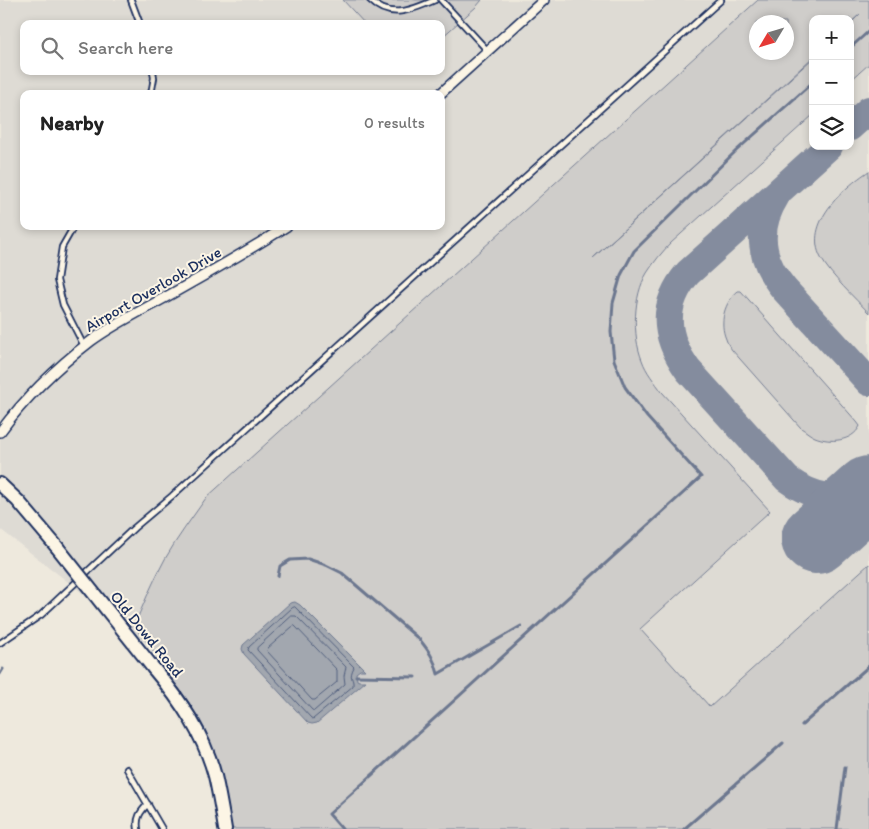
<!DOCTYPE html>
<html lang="en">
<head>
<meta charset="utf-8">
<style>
	:root { --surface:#fff; --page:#f2f2f2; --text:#222; --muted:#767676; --line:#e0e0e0 }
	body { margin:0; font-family:Itim,sans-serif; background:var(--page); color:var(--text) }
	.controls { position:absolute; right:15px; top:15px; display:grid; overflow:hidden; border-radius:10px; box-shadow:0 2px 8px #0003 }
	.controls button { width:45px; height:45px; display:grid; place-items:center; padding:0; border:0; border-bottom:1px solid var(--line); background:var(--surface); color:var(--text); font:25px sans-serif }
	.compass { position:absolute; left:749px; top:15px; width:45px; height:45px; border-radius:50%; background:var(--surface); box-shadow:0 2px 8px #0003; rotate:232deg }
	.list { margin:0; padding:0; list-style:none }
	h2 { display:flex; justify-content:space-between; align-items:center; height:65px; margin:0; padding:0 20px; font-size:21px }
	h2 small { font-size:16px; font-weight:400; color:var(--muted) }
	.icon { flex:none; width:28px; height:28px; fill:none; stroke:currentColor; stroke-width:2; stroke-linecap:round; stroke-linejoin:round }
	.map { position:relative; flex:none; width:869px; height:829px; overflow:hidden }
	.search { position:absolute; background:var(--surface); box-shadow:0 2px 8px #0003; left:20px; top:20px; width:425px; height:55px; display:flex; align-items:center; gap:12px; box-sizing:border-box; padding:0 18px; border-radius:10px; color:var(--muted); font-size:19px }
	.panel { position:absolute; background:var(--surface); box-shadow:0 2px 8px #0003; left:20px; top:90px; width:425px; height:140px; border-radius:10px }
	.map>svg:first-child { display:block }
	.built { fill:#dedbd4; fill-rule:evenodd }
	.green { fill:#cfcdca; stroke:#757e94; fill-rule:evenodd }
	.water { fill:#a2a7af; stroke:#6c778f }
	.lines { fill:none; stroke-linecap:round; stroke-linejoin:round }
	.shore { stroke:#515f7e; stroke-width:1 }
	.stream { stroke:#6c778f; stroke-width:3 }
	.taxiway { stroke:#848c9e; stroke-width:28 }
	.runway { stroke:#848c9e; stroke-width:70 }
	.lane-casing { stroke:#1b2f5e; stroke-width:8 }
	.street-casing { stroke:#1b2f5e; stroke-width:12 }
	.secondary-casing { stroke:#1b2f5e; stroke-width:16 }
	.lane { stroke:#fcf5e5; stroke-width:4.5 }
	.street { stroke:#fcf5e5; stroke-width:9 }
	.secondary { stroke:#fcf5e5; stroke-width:12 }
	.secondary-bridge-casing { stroke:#1b2f5e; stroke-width:16; stroke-linecap:butt }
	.secondary-bridge { stroke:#fcf5e5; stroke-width:12 }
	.labels { text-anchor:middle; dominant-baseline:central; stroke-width:4; stroke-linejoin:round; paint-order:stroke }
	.street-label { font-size:16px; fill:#1b2f5e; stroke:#fcf5e5 }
</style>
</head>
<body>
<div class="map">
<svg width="869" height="829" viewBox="0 0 869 829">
	<rect width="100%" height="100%" fill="#eee9dd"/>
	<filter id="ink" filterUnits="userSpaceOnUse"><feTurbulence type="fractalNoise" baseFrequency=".02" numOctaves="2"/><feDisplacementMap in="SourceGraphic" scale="10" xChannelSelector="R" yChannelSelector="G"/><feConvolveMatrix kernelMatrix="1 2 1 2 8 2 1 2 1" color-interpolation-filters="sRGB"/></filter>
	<g filter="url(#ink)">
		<!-- built -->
		<path class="built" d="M0,0h869v829h-637l-66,-171 -166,-129zM813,19h37v127h-37zM756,22h30v30h-30zM24,24h417v47h-417zM24,94h417v132h-417z"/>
		<!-- green -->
		<path class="green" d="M343,0h139l-6,7 -35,31v-14h-76z
			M758,0h111v64l-19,17v-57l10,-10 -10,9v-4h-37v38l-220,201 220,-200v57l-142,128c-9,9 -17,19 -24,30 -14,23 -15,62 -5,87 4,12 13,22 20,32l108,119 -130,118 70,78 159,-143v265h-637c-7,-38 -14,-77 -33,-111 -12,-19 -25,-37 -39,-54l2,-2 -28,-36c10,-23 19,-45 31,-67 12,-21 27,-41 41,-61zM756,22h30v30h-30z
			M869,171v142c-14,-15 -38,-37 -48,-55 -18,-34 22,-70 48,-87z
			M738,291h3l116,131 3,4c-8,16 -30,17 -45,11 -5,-2 -9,-6 -14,-9l-69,-78c-2,-3 -5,-7 -6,-11 -7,-16 -2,-37 12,-48z"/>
		<!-- water -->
		<path class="water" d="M295,602l5,3 65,65h-5l-4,3 1,7 2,1h7l-49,42 -5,1 -4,-1 -64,-69 -2,-5 1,-4 47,-42z"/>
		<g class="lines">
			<!-- shore -->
			<path class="shore" d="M295,607l59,60c-6,12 0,10 -1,19l-40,33 -2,-1 -63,-68 1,-3 43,-39z
				M292,616h4l50,51 -2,9 1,8 -31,27 -2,-1 -55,-60v-2z
				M295,626l42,44v12l-22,18h-3l-45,-49 1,-3 24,-21z"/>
			<!-- stream -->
			<path class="stream" d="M850,48l19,-17
				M278,576l2,-10 10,-6 18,-1 18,6 16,8 78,67c9,11 15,20 18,34l83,-48
				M0,674l3,-5
				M356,676l59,1
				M802,725l67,-59
				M342,829l-13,-15 372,-337 -54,-60 -22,-30 -11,-27 -3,-28 2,-29 8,-28 13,-24 102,-100 77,-69
				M684,829l99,-86
				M837,829l8,-62"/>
			<!-- taxiway -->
			<path class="taxiway" d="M850,127l19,-17
				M829,146l-141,127c-27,32 -24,64 0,97l99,109c26,19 53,25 82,9
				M776,196c-21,33 -16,64 8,93l85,93"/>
			<!-- runway -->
			<path class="runway" d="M816,539l53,-48"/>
			<defs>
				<path id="lane" d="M131,0l9,24
					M370,0c20,20 42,10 65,0
					M441,0l46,50
					M151,94l3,-16 -1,-7
					M74,226l-12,21 -5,33 6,25 21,41
					M0,643l41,-28 93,-87 38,-32 549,-496
					M127,769l35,60
					M138,829c-2,-11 2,-17 10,-25"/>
				<path id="street" d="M440,94l104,-94
					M0,432c25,-34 57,-65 91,-91 23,-17 50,-30 75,-44 41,-23 82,-46 121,-71"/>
				<path id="secondary" d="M0,484l18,17 39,46
					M154,669c27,32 50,66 61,107 4,17 7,35 10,53"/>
			</defs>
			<!-- lane casing -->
			<use href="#lane" class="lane-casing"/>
			<!-- street casing -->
			<use href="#street" class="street-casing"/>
			<!-- secondary casing -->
			<use href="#secondary" class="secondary-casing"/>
			<!-- lane -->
			<use href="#lane" class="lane"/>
			<!-- street -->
			<use href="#street" class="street"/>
			<!-- secondary -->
			<use href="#secondary" class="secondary"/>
			<defs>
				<path id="secondary-bridge" d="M57,547l97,122"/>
			</defs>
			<!-- secondary-bridge casing -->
			<use href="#secondary-bridge" class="secondary-bridge-casing"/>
			<!-- secondary-bridge -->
			<use href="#secondary-bridge" class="secondary-bridge"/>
		</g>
	</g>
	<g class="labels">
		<!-- street labels -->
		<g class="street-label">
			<text transform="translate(153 289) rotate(-30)">Airport Overlook Drive</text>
			<text transform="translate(147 634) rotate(51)">Old Dowd Road</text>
		</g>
	</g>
</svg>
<div class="controls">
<button>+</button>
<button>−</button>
<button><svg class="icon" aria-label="layers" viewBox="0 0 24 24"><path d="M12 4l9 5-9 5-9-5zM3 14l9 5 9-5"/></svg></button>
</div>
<svg class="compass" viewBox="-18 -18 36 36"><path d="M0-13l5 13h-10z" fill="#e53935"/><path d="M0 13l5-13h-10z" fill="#767676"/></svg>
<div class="search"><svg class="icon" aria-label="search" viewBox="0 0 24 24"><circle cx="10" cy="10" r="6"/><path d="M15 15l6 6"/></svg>Search here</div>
<section class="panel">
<h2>Nearby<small>0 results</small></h2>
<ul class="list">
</ul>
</section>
</div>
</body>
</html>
